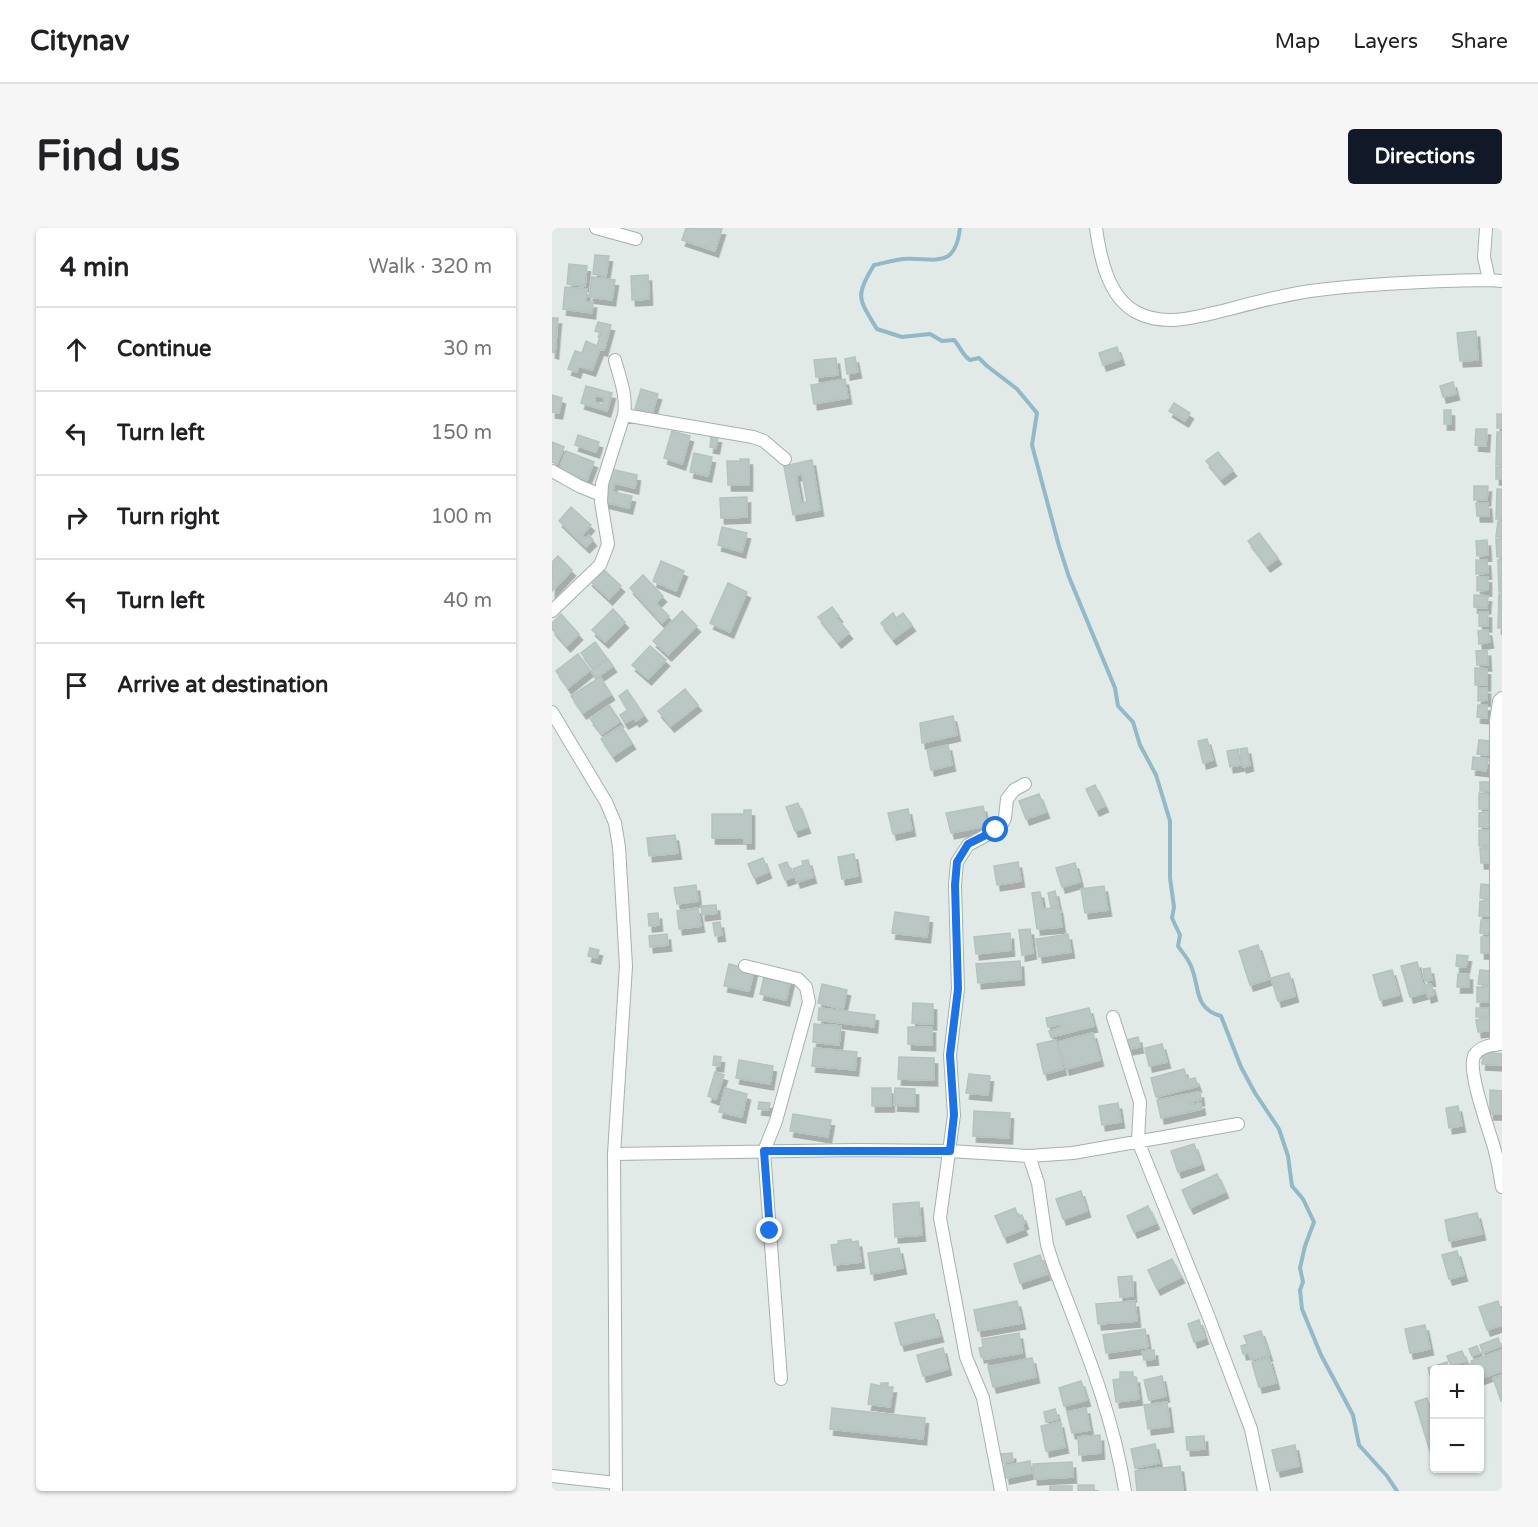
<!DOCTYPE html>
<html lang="en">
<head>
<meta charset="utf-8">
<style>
	:root { --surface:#fff; --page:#f6f6f6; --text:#202124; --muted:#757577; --line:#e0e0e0; --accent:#111827 }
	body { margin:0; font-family:"Varela Round",sans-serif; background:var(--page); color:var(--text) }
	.controls { position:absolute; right:18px; bottom:18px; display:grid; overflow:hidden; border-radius:6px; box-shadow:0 2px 4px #0004 }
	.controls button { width:54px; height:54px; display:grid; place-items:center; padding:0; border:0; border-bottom:2px solid var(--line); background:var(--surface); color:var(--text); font:30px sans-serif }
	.stop { position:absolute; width:18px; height:18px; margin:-14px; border:4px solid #1a73e8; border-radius:50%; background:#fff }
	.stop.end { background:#1a73e8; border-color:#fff; box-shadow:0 2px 6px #0008 }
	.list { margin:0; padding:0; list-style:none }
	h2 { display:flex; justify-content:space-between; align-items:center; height:78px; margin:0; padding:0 24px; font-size:26px }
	h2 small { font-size:20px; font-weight:400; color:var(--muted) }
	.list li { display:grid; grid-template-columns:39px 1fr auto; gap:18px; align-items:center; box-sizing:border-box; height:84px; padding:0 24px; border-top:2px solid var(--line) }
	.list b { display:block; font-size:22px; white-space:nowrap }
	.list em { font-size:20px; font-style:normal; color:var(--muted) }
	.icon { flex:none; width:33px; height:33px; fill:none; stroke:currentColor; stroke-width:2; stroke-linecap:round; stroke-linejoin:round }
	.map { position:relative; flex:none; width:950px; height:1263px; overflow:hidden; border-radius:6px }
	header { display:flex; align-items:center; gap:36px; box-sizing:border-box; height:84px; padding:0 30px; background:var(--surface); border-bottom:2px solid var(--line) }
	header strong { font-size:28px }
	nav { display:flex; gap:33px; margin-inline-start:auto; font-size:21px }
	.intro { display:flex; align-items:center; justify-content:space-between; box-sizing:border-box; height:144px; padding:0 36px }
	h1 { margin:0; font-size:42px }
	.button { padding:15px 27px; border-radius:6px; background:var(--accent); color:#fff; font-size:21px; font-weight:700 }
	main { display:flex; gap:36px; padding:0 36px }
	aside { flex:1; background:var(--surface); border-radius:6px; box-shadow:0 2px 4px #0004 }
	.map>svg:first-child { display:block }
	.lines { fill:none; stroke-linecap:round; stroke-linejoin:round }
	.stream { stroke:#91b9c8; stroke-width:4 }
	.building { fill:#bbc7c4; stroke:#b5c3bf; stroke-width:1.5; fill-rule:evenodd; filter:url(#shadow) }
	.minor-casing { stroke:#a5b1ae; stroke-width:14 }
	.minor { stroke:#fff; stroke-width:12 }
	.route { stroke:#1a73e8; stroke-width:8 }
</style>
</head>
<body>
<header>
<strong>Citynav</strong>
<nav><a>Map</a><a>Layers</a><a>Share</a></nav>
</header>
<div class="intro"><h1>Find us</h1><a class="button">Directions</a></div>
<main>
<aside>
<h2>4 min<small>Walk · 320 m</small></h2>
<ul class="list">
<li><svg class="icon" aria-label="ahead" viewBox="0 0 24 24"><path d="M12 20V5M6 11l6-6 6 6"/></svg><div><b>Continue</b></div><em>30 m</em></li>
<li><svg class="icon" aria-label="left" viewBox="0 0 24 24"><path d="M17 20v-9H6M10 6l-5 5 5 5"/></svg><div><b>Turn left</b></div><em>150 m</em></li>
<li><svg class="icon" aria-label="right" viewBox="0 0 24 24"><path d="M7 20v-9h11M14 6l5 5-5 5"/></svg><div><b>Turn right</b></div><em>100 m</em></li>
<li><svg class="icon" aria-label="left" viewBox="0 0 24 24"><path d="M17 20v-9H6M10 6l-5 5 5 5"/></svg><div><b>Turn left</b></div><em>40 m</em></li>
<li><svg class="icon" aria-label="arrive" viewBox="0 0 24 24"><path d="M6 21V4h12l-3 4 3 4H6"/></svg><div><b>Arrive at destination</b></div></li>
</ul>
</aside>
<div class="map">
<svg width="950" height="1263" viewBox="0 0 950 1263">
	<defs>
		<filter id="shadow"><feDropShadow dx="3.5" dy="6" stdDeviation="0" flood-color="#0004"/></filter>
	</defs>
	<rect width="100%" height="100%" fill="#e2eae7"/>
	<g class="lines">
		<!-- stream -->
		<path class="stream" d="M408,0c-5,43 -26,29 -57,31 -9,1 -19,4 -29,6 -19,32 -16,33 3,64l25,8 28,-3 12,7 12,-1c6,6 8,15 16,20l9,-2 8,8 30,23 20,24 -5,32 27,101 10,31 46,111 3,18 15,16 7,23 16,30 14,46v57l4,29 -2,11 8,17 -2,11c3,5 8,10 11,16 12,20 2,46 32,54l20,51 14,26 24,36 9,27 4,30 11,13 11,23 -9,24 -5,22 3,14 -3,8 2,19 19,46 32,60 6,30 28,31 10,15"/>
	</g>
	<!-- building -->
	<path class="building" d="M134,0l36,1 -7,22 -33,-11z
		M43,27l14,1 -3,20 -13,-2z
		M17,36l18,2 -2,20 -18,-2z
		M96,47l1,24 -17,1 -1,-24z
		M40,49l23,3 -3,20 -23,-3z
		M13,59l22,2 -1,13h7l-1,11 -29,-4z
		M0,90h6l-3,35 -3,-1z
		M46,94l13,3 -7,25 -4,-1 -8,21 -13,-4 -2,6 -9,-3 7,-18 7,2 4,-12 11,5 4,-13 -6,-2z
		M924,103l2,29 -18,1 -3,-28z
		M565,119l4,12 -18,6 -4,-12z
		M303,129l3,15 -11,2 -2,-15z
		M284,130l2,17 -22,2 -2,-17z
		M293,151l3,19 -34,6 -3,-19z
		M901,154l3,12 -13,3 -3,-11z
		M34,158l26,7 -5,18 -26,-8zM44,167l9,3 -2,7 -9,-3z
		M89,161l17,5 -6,20 -17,-5z
		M0,167l10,3 -3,15 -7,-1z
		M622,175l16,10 -5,8 -16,-10z
		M892,182h7v14h-7z
		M945,186h5v14h-5z
		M924,201h11l-1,17 -11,-1z
		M120,203l18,5 -8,28 -18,-6z
		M945,204h5v33h-6z
		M26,207l21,7 -3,10 -21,-7z
		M159,208l7,1 -2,11 -6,-1z
		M0,214l12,5 -7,17 -5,-2z
		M14,223l28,11 -7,18 -28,-10z
		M666,224l15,18 -12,9 -15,-18z
		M142,225l18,4 -4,19 -18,-4z
		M188,231h9v26h-21l-1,-24h13z
		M260,232l8,50 -27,5 -9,-49zM250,246l5,28 -6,1 -5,-28z
		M944,239h6v12h-6z
		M54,240l31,7 -2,13 -21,-5 -1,9 19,4 -3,12 -29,-7z
		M922,258h14l-1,14h-13z
		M945,261h5v30h-6z
		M195,269v20l-26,1 -1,-20z
		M924,275h12l1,13h-12z
		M19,279l20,18 -9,10 3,4 4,-4 4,5 -7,7 -27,-26z
		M946,293l4,1v15h-6z
		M170,299l25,6 -5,19 -24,-7z
		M707,305l19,25 -11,8 -19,-25z
		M944,311h6v18h-5z
		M935,312l1,15 -11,1 -1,-15z
		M6,328l14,14 -20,21v-29z
		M924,332h11l1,13 -12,1z
		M946,332h4v32h-3z
		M109,333l23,10 -8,20 -23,-10z
		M50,340l19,18 -12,13 -20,-19z
		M91,347l20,21 -7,7 13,13 -7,7 -32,-35z
		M925,349h11v13l-11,1z
		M176,355l19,9 -17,40 -20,-9z
		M947,366h3v34h-4z
		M922,367l14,1 -1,12 -13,-1z
		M280,379l7,9 -2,2 12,15 -11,9 -20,-25z
		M61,381l12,13 -20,20 -13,-12z
		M130,383l15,15 -29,29 -15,-14z
		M927,384h9v14h-9z
		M341,385l3,5 7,-5 9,12 -19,14 -12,-16z
		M9,386l18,20 -12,12 -15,-17v-6z
		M936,402l2,12 -11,2 -1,-13z
		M43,414l12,16 -14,11 -12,-16z
		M98,418l16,14 -18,19 -16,-14z
		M935,422l1,15h-11l-1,-14z
		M26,426l12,16 -22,18 -12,-17z
		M56,431l5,7 -17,12 -5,-7z
		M923,440l12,1v16h-12z
		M48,449l11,17 -28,19 -12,-17z
		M926,460h9v12l-9,1z
		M133,461l13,16 -27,21 -13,-15z
		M75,462l17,25 -8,6 -2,-3 -9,5 -5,-8 8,-5 -9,-14z
		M57,477l11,16 -18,13 -12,-15z
		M926,477h9v13l-10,-1z
		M401,488l4,19 -35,8 -2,-20z
		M69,498l11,17 -19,13 -12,-17z
		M655,511l6,21 -10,3 -5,-22z
		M927,512l11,1 -2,14 -11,-1z
		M396,517l4,20 -21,5 -4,-20z
		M695,520l3,17 -7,2 -3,-18z
		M686,521l3,16 -11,2 -3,-16z
		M921,529l15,2 -2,12 -14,-2z
		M928,554h10l-1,9h-9z
		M543,557l10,21 -9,4 -10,-21z
		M927,565l10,1v15h-10z
		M487,566l7,18 -20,7 -7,-18z
		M246,575l9,24 -12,4 -9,-24z
		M431,578l4,20 -36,7 -5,-20z
		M356,581l4,21 -19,4 -5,-21z
		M192,582h7v33h-7v-5h-32v-24h32z
		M936,584l1,15h-10v-14z
		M927,602h11v16h-11z
		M123,607l3,18 -29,3 -2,-18z
		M928,620h9l1,15h-9z
		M302,626l4,22 -16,3 -4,-22z
		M211,630l5,14 -14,6 -6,-14z
		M256,632l5,17 -16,5 -4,-13 10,-4 -1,-4z
		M235,634l6,15 -8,3 -6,-15z
		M466,634l3,19 -24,4 -3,-19z
		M523,635l5,19 -18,5 -6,-19z
		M929,656l10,1 -2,14 -9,-1z
		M144,657l2,16 -21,3 -3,-16z
		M552,658l4,24 -23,3 -4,-24z
		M503,663l3,14 -7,2 -3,-14z
		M488,664l3,17 16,-2 3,20 -25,2 -5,-36z
		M928,673h10v15h-11z
		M164,677l1,8 -15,2 -1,-9z
		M146,680l3,18 -22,3 -2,-18z
		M343,684l34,5 -2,20 -35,-4z
		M106,685l1,12 -10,1 -1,-12z
		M929,692h9l-1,14 -9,-1z
		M168,694l2,13 -7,1 -2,-13z
		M478,701l3,24 -11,2 -3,-25z
		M458,705l1,17 -35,4 -2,-17z
		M115,706l1,11 -18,2 -1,-11z
		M516,706l3,18 -32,5 -3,-18z
		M929,709h10v16h-10z
		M706,717l11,34 -19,6 -11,-34z
		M38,720l9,2 -2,8 -9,-2z
		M905,727l11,1 -2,11 -10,-1z
		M468,733l1,18 -43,4 -2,-19z
		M865,734l8,31 -15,4 -9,-31z
		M177,736l25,6 -5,21 -25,-5z
		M878,740l2,12 -7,1 -2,-12z
		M840,742l7,25 -19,5 -7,-25z
		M928,742l10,1 -2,14 -10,-1z
		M213,745l26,6 -5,21 -26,-6z
		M737,745l6,23 -17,5 -7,-23z
		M906,746h11v13h-12z
		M270,756l25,6 -4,19 -25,-6z
		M879,756l3,11 -6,2 -3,-12z
		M925,759h12v15h-12z
		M361,775l20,1v20l-21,-1z
		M267,780l56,7 -1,12 -56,-7z
		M537,780l5,18 -43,11 -2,-6 13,-4 -1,-3 -13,3 -2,-9z
		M924,780h13v8l-13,1z
		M937,790l2,12 -13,2 -2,-12z
		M262,796l27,2 -2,19 -26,-3z
		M356,799h24v18l-24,-1z
		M541,805l7,27 -34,9 -8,-27z
		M586,809l2,10 -11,2 -2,-9z
		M504,812l7,29 -19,5 -7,-30z
		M610,816l5,18 -18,4 -4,-18z
		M262,820l43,4 -2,18 -43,-4z
		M931,824l19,2v11l-20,-1z
		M162,828l7,1 -1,9 -7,-1z
		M347,829l35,1v22l-36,-1z
		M187,832l34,6 -3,18 -34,-6z
		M632,841l3,11 8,-2 3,8 -42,11 -5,-19z
		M163,844l9,3 -8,24 -8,-3z
		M417,846l21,2 -2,19 -22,-2z
		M173,860l22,6 -5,23 -23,-5z
		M320,860h19v18h-19z
		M343,860l20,1v17l-21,-1z
		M938,862l12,1v23h-12z
		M648,864l1,8 -11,2 1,3 10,-2 1,6 -41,9 -4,-18z
		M207,874l11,1 -1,7 -11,-1z
		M566,875l3,19 -19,3 -3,-19z
		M906,878l4,20 -13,2 -3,-20z
		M422,883l36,2 -1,25 -36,-2z
		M241,886l38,6 -3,17 -38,-6z
		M642,916l7,20 -23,8 -7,-21z
		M665,946l8,18 -35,16 -8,-18z
		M529,963l6,20 -24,8 -7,-20z
		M367,974l3,33 -27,2 -2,-33z
		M596,978l8,17 -22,9 -7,-16z
		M463,980l3,8 4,-1 3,8 -3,1 2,5 -20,8 -9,-21z
		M925,985l5,21 -33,7 -4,-21z
		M299,1011v3l7,-1 3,21 -27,3 -3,-20 8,-1 -1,-3z
		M347,1020l4,20 -32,6 -3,-21z
		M905,1023l7,24 -15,4 -7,-24z
		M488,1027l7,19 -27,9 -6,-19z
		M620,1031l9,18 -24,12 -9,-19z
		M580,1048l1,20 -13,1 -2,-20z
		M465,1073l5,22 -44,8 -4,-21z
		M583,1073l2,20 -39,3 -2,-20z
		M946,1073l4,13v11l-15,5 -8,-23z
		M382,1086l6,22 -39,9 -6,-22z
		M647,1092l6,18 -11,4 -6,-18z
		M873,1097l5,24 -20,4 -5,-24z
		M593,1101l3,18 -42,6 -3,-18z
		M709,1103l8,24 -18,5 -2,-7 -6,1 -2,-8 6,-2 -3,-8z
		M467,1105l3,20 -37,6v-3l-4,1 -2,-9 4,-1 -1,-8z
		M946,1110l3,8 -18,7 -3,-8z
		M925,1118l3,7 -8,3 -3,-7z
		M391,1120l5,21 -25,7 -6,-21z
		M602,1122l1,9 -11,1 -2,-9z
		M950,1122v21l-23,8v-9h-26l19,-7 -1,-2z
		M910,1123l4,10 -15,5 -4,-10z
		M480,1130l4,19 -43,10 -5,-20z
		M717,1130l7,25 -17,4 -7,-24z
		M895,1134l2,8h-15v15h-1l-5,-17z
		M568,1144h13v5h3l3,22 -23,3 -3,-22 7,-1z
		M950,1147v26h-1l-8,-23z
		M610,1148l4,20 -17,4 -5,-20z
		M529,1153l6,19 -23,6 -5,-18z
		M329,1155h7v4h5l-3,20 -22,-3 3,-20 10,2z
		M875,1170l7,23v33l-3,1 -16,-53z
		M615,1174l3,24 -22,3 -4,-24z
		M280,1180l93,10 -2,21 -93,-10z
		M534,1180l4,22 -18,3 -5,-21z
		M503,1181l3,10 -12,3 -2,-10z
		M508,1194l5,25 -19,4 -5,-25z
		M548,1207l1,18 -22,2 -1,-18z
		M652,1208l1,13 -18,1 -1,-13z
		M603,1216l4,19 -24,5 -4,-19z
		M743,1217l4,21 -22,5 -5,-21z
		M460,1225l1,8 -11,2 -1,-9z
		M478,1233l2,12 -26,5 -2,-12z
		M520,1234l1,15 -39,2 -1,-15z
		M628,1238l3,24 -46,1 -2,-20z
		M526,1257h16v5l5,1h-21z
		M498,1258h22v5h-22z"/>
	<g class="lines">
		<defs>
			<path id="minor" d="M44,0l40,11
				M544,0c4,29 12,69 40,84 29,16 64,4 94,-3 26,-7 54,-14 80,-18 60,-8 119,-10 179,-11l13,1
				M934,0l-2,29 5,23
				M72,187l129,22 11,4 21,18
				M0,243l27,15 22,9
				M0,383l48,-46 4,-10 4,-11 -7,-42 1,-18 22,-69c3,-20 -4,-36 -9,-55
				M0,484l54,90 9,21 4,24 7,119 -12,188 2,337
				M193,738l53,13 8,8 3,15 -33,119 -12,30 17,228
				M561,789l27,85 -2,39 70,174 43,114 13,62
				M950,816c-10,1 -23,2 -28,12 -7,16 16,76 21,95 3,12 5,24 7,36
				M944,817v-324l3,-20 3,-3
				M62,926l243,-4 93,1 79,5 44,-3 165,-29
				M477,928l9,27 9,62 6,19c28,74 60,148 72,227
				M0,1248l64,7
				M449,1263l-18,-93 -17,-41 -26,-139 14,-103 -4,-60 8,-66 -3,-104 2,-23 11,-17 28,-15 6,-6 3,-6 2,-19 7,-9 11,-6"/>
		</defs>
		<!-- minor casing -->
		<use href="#minor" class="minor-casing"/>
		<!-- minor -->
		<use href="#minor" class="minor"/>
	</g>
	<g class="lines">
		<!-- route -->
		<path class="route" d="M218,1003l-6,-80h186l4,-36 -4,-60 8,-66 -3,-104 2,-23 11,-18 28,-14"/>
	</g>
</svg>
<div class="controls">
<button>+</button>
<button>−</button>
</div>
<div class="stop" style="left:444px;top:602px"></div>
<div class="stop end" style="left:218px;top:1003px"></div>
</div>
</main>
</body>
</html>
